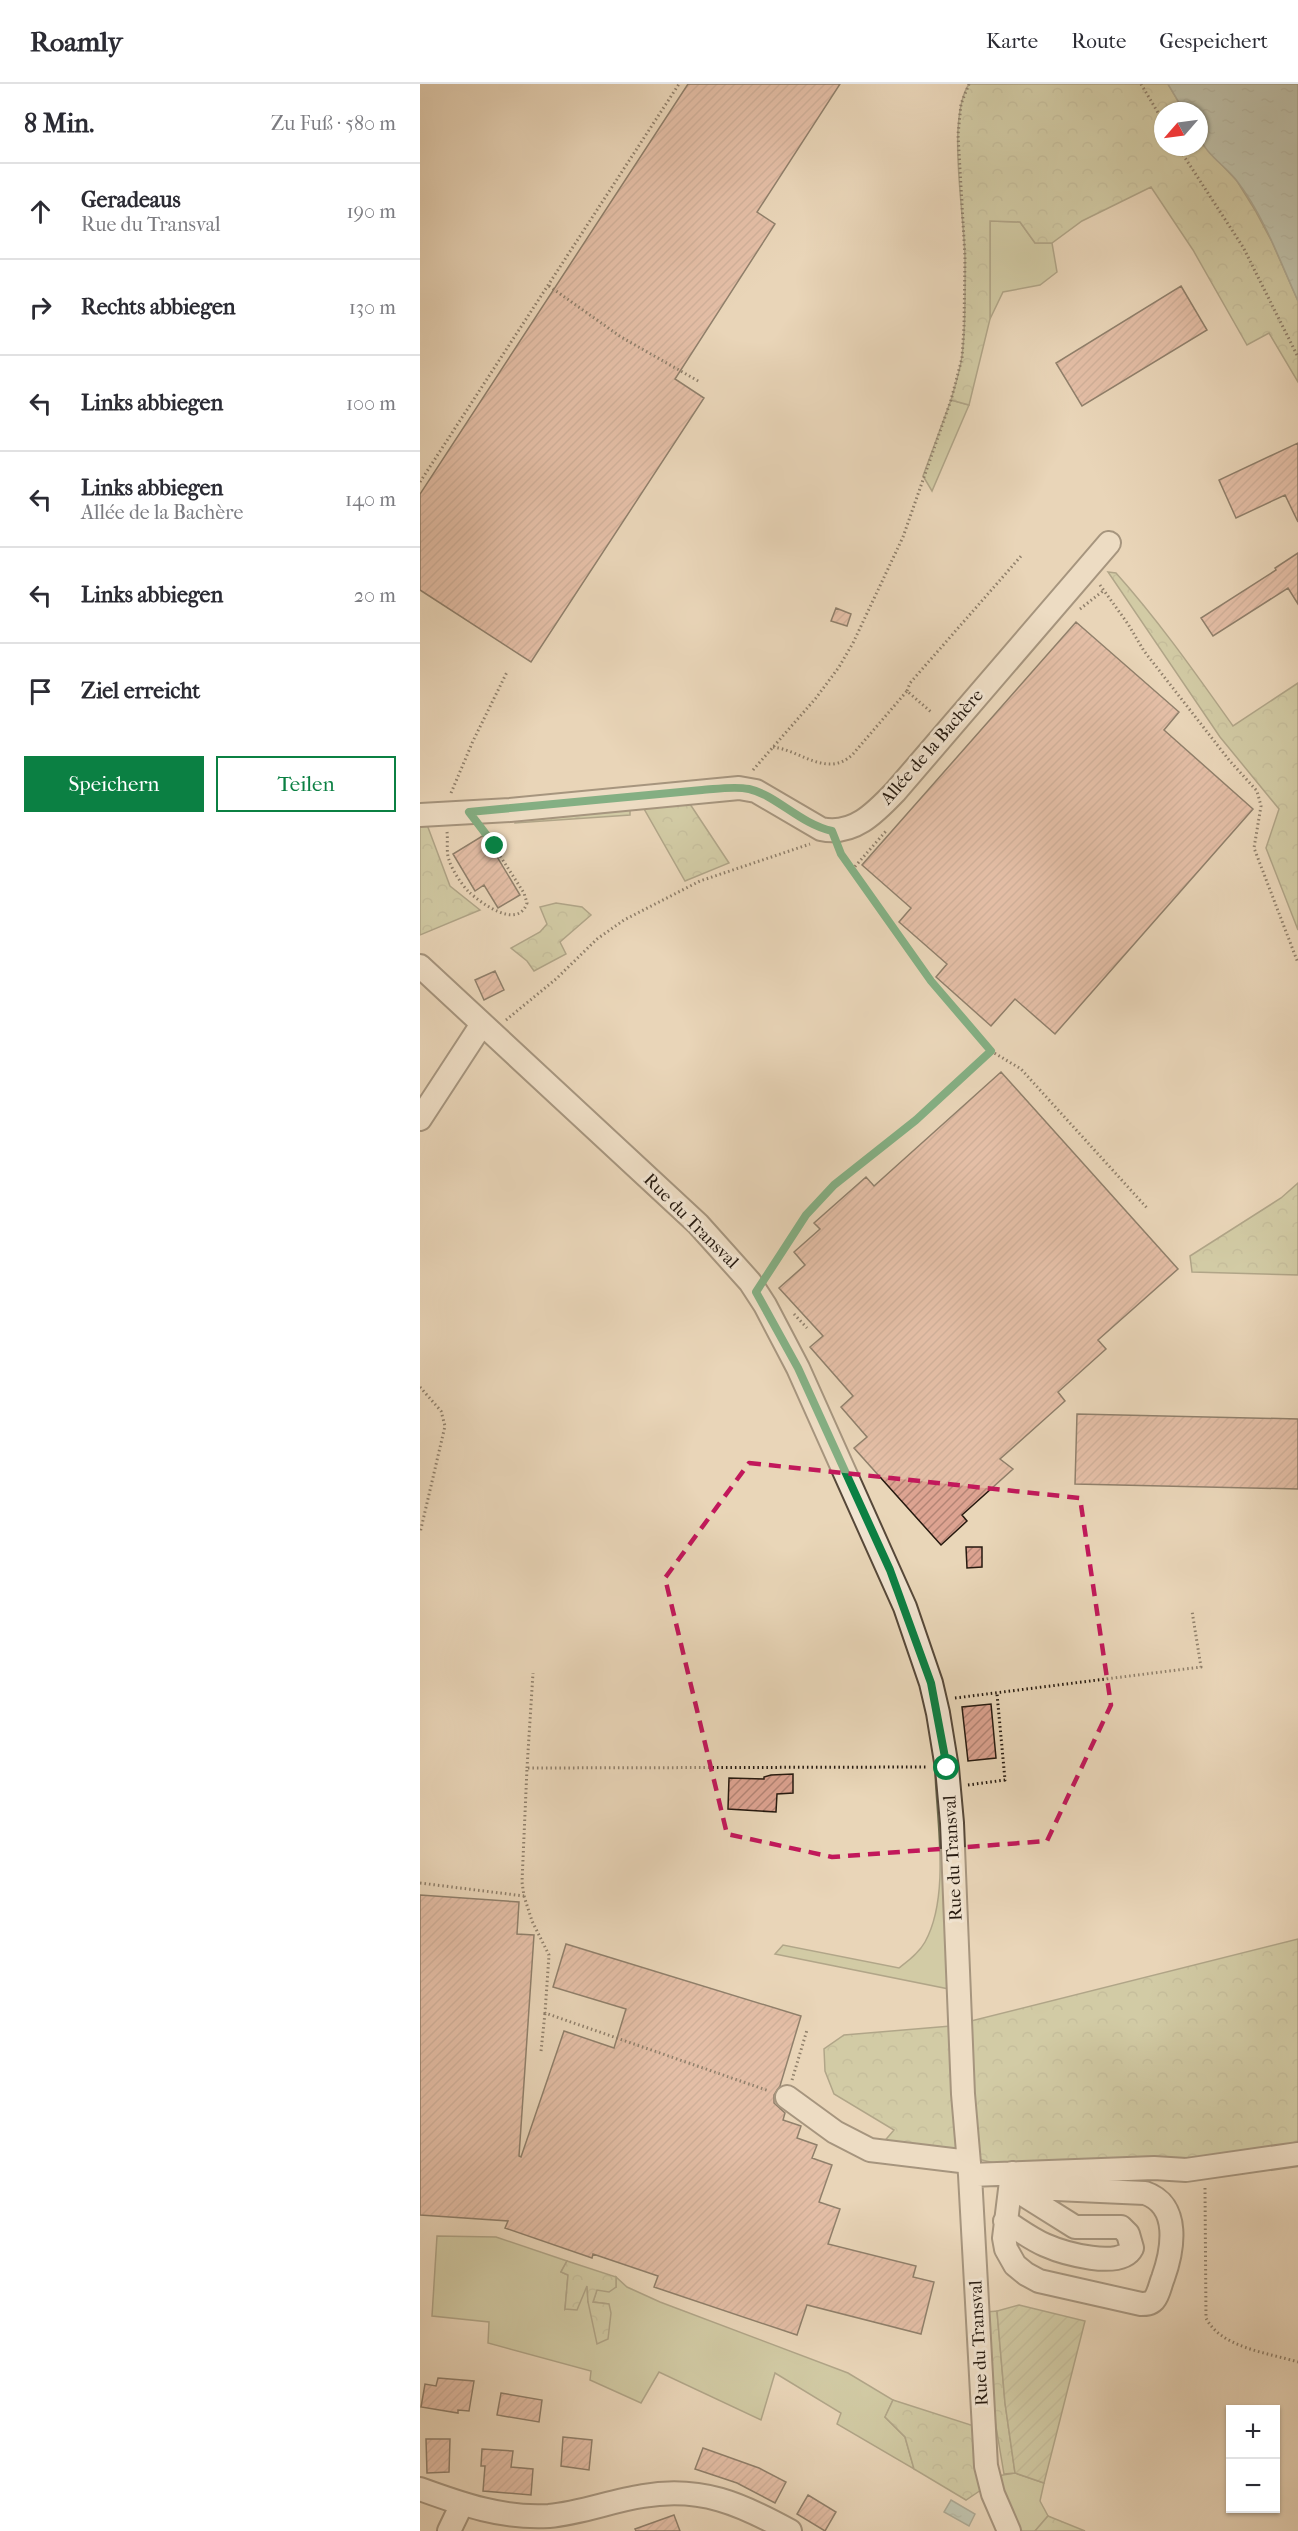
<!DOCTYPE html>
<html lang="de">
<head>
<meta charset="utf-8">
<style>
	:root { --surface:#fff; --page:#f2f2f3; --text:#2b2b33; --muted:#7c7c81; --line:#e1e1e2; --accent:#0b8043 }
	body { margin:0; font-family:"IM FELL French Canon",serif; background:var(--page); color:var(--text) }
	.controls { position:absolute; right:18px; bottom:18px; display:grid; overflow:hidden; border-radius:0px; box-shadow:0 2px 4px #0004 }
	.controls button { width:54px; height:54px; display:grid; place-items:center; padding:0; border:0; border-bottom:2px solid var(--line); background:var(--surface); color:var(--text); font:30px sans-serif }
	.compass { position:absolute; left:734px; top:18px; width:54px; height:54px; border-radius:50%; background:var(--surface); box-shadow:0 2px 4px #0004; rotate:242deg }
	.stop { position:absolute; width:18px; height:18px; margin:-14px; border:4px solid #0b8043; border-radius:50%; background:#fff }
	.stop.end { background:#0b8043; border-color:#fff; box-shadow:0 2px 6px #0008 }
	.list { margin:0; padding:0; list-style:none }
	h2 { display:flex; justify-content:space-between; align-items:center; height:78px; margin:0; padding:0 24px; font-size:26px }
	h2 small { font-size:20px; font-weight:400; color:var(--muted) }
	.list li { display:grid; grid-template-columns:39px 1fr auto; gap:18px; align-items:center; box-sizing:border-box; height:96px; padding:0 24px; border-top:2px solid var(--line) }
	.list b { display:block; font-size:22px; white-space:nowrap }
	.list p { margin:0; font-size:20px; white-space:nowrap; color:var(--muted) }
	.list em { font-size:20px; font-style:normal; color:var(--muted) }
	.actions { display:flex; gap:12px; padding:18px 24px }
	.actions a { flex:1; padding:14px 0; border:2px solid var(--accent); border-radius:0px; text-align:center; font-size:21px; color:var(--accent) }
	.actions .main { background:var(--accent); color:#fff }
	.icon { flex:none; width:33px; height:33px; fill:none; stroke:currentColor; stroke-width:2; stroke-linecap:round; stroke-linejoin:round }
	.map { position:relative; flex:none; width:878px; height:2447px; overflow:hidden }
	header { display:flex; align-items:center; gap:36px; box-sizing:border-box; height:84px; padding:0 30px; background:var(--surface); border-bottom:2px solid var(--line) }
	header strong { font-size:28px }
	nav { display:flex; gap:33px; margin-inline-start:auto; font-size:21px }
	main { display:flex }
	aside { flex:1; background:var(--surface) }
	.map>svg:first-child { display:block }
	.grass { fill:#b5be8f; stroke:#6d6c4f; stroke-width:1.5 }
	.forest { fill:url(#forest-crowns); stroke:#6d6c4f; stroke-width:1.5 }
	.garden { fill:url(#garden-furrows); stroke:#6d6c4f; stroke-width:1.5 }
	.water { fill:url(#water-ripples); stroke:#69796e; stroke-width:1.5 }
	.building { fill:url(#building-hatch); stroke:#25190f; stroke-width:1.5 }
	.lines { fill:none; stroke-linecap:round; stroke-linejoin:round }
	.minor-casing { stroke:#564839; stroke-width:26 }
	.path { stroke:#25190f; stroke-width:3; stroke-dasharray:1.5 3; stroke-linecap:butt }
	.minor { stroke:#f1e4d1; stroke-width:22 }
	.route { stroke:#0b8043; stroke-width:8 }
	.marked { fill:none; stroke:#c2185b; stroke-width:4.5; stroke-dasharray:12 8; stroke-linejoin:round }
	.labels { text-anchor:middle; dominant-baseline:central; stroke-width:6; stroke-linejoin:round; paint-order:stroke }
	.street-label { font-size:18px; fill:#25190f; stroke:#f1e4d1 }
</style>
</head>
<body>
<header>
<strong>Roamly</strong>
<nav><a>Karte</a><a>Route</a><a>Gespeichert</a></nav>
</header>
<main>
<aside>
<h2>8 Min.<small>Zu Fuß · 580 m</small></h2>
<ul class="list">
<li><svg class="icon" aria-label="ahead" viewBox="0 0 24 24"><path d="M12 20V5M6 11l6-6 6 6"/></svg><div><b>Geradeaus</b><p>Rue du Transval</p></div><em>190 m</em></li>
<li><svg class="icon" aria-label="right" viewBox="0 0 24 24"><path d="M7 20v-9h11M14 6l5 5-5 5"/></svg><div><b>Rechts abbiegen</b></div><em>130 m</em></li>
<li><svg class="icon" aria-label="left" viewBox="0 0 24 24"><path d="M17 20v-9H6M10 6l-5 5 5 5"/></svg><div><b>Links abbiegen</b></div><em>100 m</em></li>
<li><svg class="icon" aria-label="left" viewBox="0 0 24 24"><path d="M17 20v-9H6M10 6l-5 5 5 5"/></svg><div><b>Links abbiegen</b><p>Allée de la Bachère</p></div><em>140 m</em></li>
<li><svg class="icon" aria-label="left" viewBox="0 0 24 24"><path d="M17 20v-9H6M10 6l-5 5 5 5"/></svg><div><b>Links abbiegen</b></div><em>20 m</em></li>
<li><svg class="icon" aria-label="arrive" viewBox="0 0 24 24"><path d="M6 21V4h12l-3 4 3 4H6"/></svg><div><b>Ziel erreicht</b></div></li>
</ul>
<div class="actions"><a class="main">Speichern</a><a>Teilen</a></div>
</aside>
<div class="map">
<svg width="878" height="2447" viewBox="0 0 878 2447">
	<defs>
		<pattern id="forest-crowns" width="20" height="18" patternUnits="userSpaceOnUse" patternTransform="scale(1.5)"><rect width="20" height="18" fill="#b5be8f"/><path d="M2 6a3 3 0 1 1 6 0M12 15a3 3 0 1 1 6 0" fill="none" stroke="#9ca37a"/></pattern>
		<pattern id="garden-furrows" width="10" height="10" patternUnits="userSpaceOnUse" patternTransform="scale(1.5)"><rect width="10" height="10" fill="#b5be8f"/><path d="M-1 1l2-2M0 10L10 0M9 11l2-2" fill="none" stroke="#9ca37a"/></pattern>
		<pattern id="water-ripples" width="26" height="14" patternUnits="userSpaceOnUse" patternTransform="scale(1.5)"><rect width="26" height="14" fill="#97b9ae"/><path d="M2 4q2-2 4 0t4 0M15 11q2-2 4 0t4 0" fill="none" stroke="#829e94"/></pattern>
		<pattern id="building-hatch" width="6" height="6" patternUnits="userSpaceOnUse" patternTransform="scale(1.5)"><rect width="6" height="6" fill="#dda391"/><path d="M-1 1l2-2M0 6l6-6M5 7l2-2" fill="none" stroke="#b38475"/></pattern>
	</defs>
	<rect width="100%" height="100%" fill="#e9d6b8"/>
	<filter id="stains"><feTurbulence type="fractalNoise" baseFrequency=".00333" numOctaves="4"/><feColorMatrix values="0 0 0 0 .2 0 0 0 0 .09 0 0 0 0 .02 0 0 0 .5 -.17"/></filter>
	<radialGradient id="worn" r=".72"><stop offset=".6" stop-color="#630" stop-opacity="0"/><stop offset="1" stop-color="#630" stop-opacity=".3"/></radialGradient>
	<!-- grass -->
	<path class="grass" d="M570,137l30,1 15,21h17l5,29 -17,13 -37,7 -13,27z
		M531,316l18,5 -37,86 -9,-15z
		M515,1689l6,8 8,208 -174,-35 8,-9 116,23c9,-7 20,-15 26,-26 25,-45 12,-119 10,-169z
		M17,2152l59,1 71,24 -6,11 7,3 -3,34 22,-24 1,17 21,2 -16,-2 4,-13 19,-2v-10l11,10 33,15 188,71 45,27 -8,17 20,20 9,32 -77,-45 4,-11 -66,-40 -14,47 -102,-48 -18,31 -51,-23 1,-9 -103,-28 1,-21 -57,-6z
		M595,2389l29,10 -4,18 8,15 -13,15h-13l-8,-11 -17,-44z"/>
	<!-- forest -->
	<path class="forest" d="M549,0h199l16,27h-21v36h36v-12l9,15 29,31 18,29 17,32 26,59v81l-29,-49 -22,12 -54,-95 -42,-63 -69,34 -30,22h-17l-15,-21 -30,-1v98l-21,86 -18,-5c4,-14 9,-29 11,-44 4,-31 3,-64 3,-96 0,-43 -19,-141 4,-176z
		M688,488l8,1c43,48 80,101 117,153l65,-43v247l-32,-82 13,-39 -59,-72z
		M268,717l41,62 -44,18 -42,-74z
		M210,724v7l-115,8 1,-7z
		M0,738h6l24,64 30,24 -60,25z
		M136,819l26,4 9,8 -31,27 6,12 -32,17 -7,-10 -16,-13 29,-16 7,-8 -7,-17z
		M878,1099v92l-106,-3 -2,-16 91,-58z
		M878,1855v208l-92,11 -204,7 -44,-11 -76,-10 12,-14 -60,-36 -9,-23 -1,-22 20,-14 107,-9z
		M147,2177l49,16v10l-7,5 -12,-2 -4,12 16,2 2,9 -3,26 -11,5 -9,-42 -1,-16 -10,24 -12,-1 3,-34 -7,-3z
		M577,2227l8,92 10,70 -11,1 -12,-71 -6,-91z
		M473,2316l81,26 7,64 -15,10 -52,-31 -9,-32 -20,-20z
		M628,2432l37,15h-50z"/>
	<!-- garden -->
	<path class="garden" d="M599,2221l66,16 -41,162 -29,-10 -10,-70 -8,-92z"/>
	<!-- water -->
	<path class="water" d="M748,0h130v217c-18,-40 -34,-85 -61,-120 -11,-15 -34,-28 -38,-47 -2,-7 0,-16 0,-23h-15z
		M531,2416l24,14 -6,12 -25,-14z"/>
	<!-- building -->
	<path class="building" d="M268,0h152l-83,128 18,12 -100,155 29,19 -173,264 -111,-72v-96z
		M761,202l26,44 -125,76 -26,-43z
		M878,359v79l-13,-27 -49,23 -17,-38z
		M878,469v51l-10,-16 -75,48 -12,-18 75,-48 -1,-2z
		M416,524l15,6 -4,12 -16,-5z
		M656,538l103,90 -15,18 89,79 -198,225 -40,-35 -24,27 -55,-49 11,-13 -48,-42 12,-14 -49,-43z
		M64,751l36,60 -22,13 -14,-23 -9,6 -22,-37z
		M75,887l9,19 -20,10 -9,-20z
		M581,988l177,197 -80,71 8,9 -48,43 7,9 -65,58 13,10 -51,46 5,6 -26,24 -87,-97 13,-11 -26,-30 12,-11 -43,-49 13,-11 -44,-48 26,-23 -11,-13 26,-23 -6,-6 52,-46 8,9z
		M657,1330l221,5v70l-223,-5z
		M546,1463h16v20l-15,1z
		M571,1620l5,54 -28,3 -6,-54z
		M373,1690v19l-16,1 -1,18 -48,-3 1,-31 35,1v-2l7,-2z
		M0,1811l99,7 -2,32 17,1 -15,221 2,1 43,-126 50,17 12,-39 -73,-22 13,-43 235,72 -21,70 -6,9v8l11,10 -2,7 18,6 -4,12 20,7 -5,13 20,7 -13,37 21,7 -12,35 88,22 -3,11 21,5 -13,52 -114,-29 -10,30 -143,-48 4,-11 -65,-22 -1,4 -87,-30 3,-7 -88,-6z
		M18,2294l36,3 -5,30 -11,-1v3l-37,-6 4,-23 11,2z
		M81,2309l41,7 -3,22 -42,-7z
		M143,2353l29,3 -3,30 -28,-4z
		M6,2355h24l-1,33 -22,1z
		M283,2364l56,20 27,14 -11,21 -38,-20 -42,-14z
		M62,2365l31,2 -2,16 22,2 -2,26 -48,-4 2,-25h-4z
		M388,2411l28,17 -11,19 -28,-17z
		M254,2431l6,16h-44l-1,-2z"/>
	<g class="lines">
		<defs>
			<path id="minor" d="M0,731l90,-5 229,-22 17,3 65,38c32,7 54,-16 74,-37l214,-249
				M0,882l278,258 52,58 15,23 33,63 107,239 26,76 7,30 9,55 5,55 11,271 7,81 16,291 7,28 16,37
				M0,1035l62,-95
				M367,2013l48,35 35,18 99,12
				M550,2091l184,-7 32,2 112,-16
				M592,2103l133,6c36,12 28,57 18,85 -3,7 -4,16 -9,22 -4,4 -8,4 -13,4l-102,-23 -13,-7 -11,-9 -9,-16 -2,-11 8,-65
				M585,2137c13,8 26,18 40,24 18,8 76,25 87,3l-4,-14 -7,-7h-46l-62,-39
				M0,2405c41,15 84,30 129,27 32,-3 62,-15 94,-20 58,-10 98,8 147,35
				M29,2447l13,-27"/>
		</defs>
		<!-- minor casing -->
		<use href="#minor" class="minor-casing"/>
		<!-- path -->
		<path class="path" d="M721,0l22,37
			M758,63l65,100 55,110
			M129,202l72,51 79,45
			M0,398l259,-398
			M680,501l28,39 16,27 85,109 28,31 4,15 -7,42 44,115
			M660,525l23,-18
			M487,607l3,-8 112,-128
			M353,663c27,3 55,32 80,7l54,-63 24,21
			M333,686l63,-72 23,-31 14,-24 50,-106 48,-137 11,-42 2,-32 1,-69 -7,-122 3,-31 8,-20
			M31,709l22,-52 34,-69
			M27,748c1,8 -1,20 2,28 3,10 13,25 20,32 13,12 49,38 58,11l-3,-10 -40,-62
			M419,766l92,131 60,70 30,18 126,139
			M432,786l34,-39
			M86,936l50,-41 41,-40 27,-19 76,-39 110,-37
			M348,1191l38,-60 28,-30 82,-65 75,-69
			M374,1230l13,14
			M0,1303l21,24 4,15 -25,107
			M535,1614l246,-31 -9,-56
			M107,1684l6,-95
			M548,1701l37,-5 -8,-86
			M0,1799l104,13 -2,-14 5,-114 400,-1
			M104,1812l8,25 17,34 -4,58 224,78
			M121,1967l4,-38
			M372,1996l15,-50
			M785,2104l1,130c15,30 63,35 92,44"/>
		<!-- minor -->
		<use href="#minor" class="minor"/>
	</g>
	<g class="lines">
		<!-- route -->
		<path class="route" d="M75,762l-26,-34 233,-22c15,-1 32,-4 47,-1 27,6 51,35 83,42l9,23 90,127 60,70 -75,69 -82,65 -28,30 -50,77 42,76 92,202 41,113 16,85"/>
	</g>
	<!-- marked area -->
	<path d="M0 0H878V2447H0ZM329,1379l331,35 31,207 -64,136 -215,16 -105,-23 -62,-256z" fill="#e9d6b8" fill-opacity=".55" fill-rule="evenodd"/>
	<path class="marked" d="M329,1379l331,35 31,207 -64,136 -215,16 -105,-23 -62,-256z"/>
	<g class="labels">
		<!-- street labels -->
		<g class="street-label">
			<text transform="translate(512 663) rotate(-49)">Allée de la Bachère</text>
			<text transform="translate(271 1137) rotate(45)">Rue du Transval</text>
			<text transform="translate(533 1774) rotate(-93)">Rue du Transval</text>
			<text transform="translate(559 2259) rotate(-93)">Rue du Transval</text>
		</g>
	</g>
	<rect width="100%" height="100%" filter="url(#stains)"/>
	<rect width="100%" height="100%" fill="url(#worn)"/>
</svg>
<div class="controls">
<button>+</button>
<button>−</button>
</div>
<svg class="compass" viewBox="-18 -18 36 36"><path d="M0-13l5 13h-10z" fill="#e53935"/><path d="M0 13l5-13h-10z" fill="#7c7c81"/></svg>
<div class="stop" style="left:527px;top:1684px"></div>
<div class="stop end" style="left:75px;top:762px"></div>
</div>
</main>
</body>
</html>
